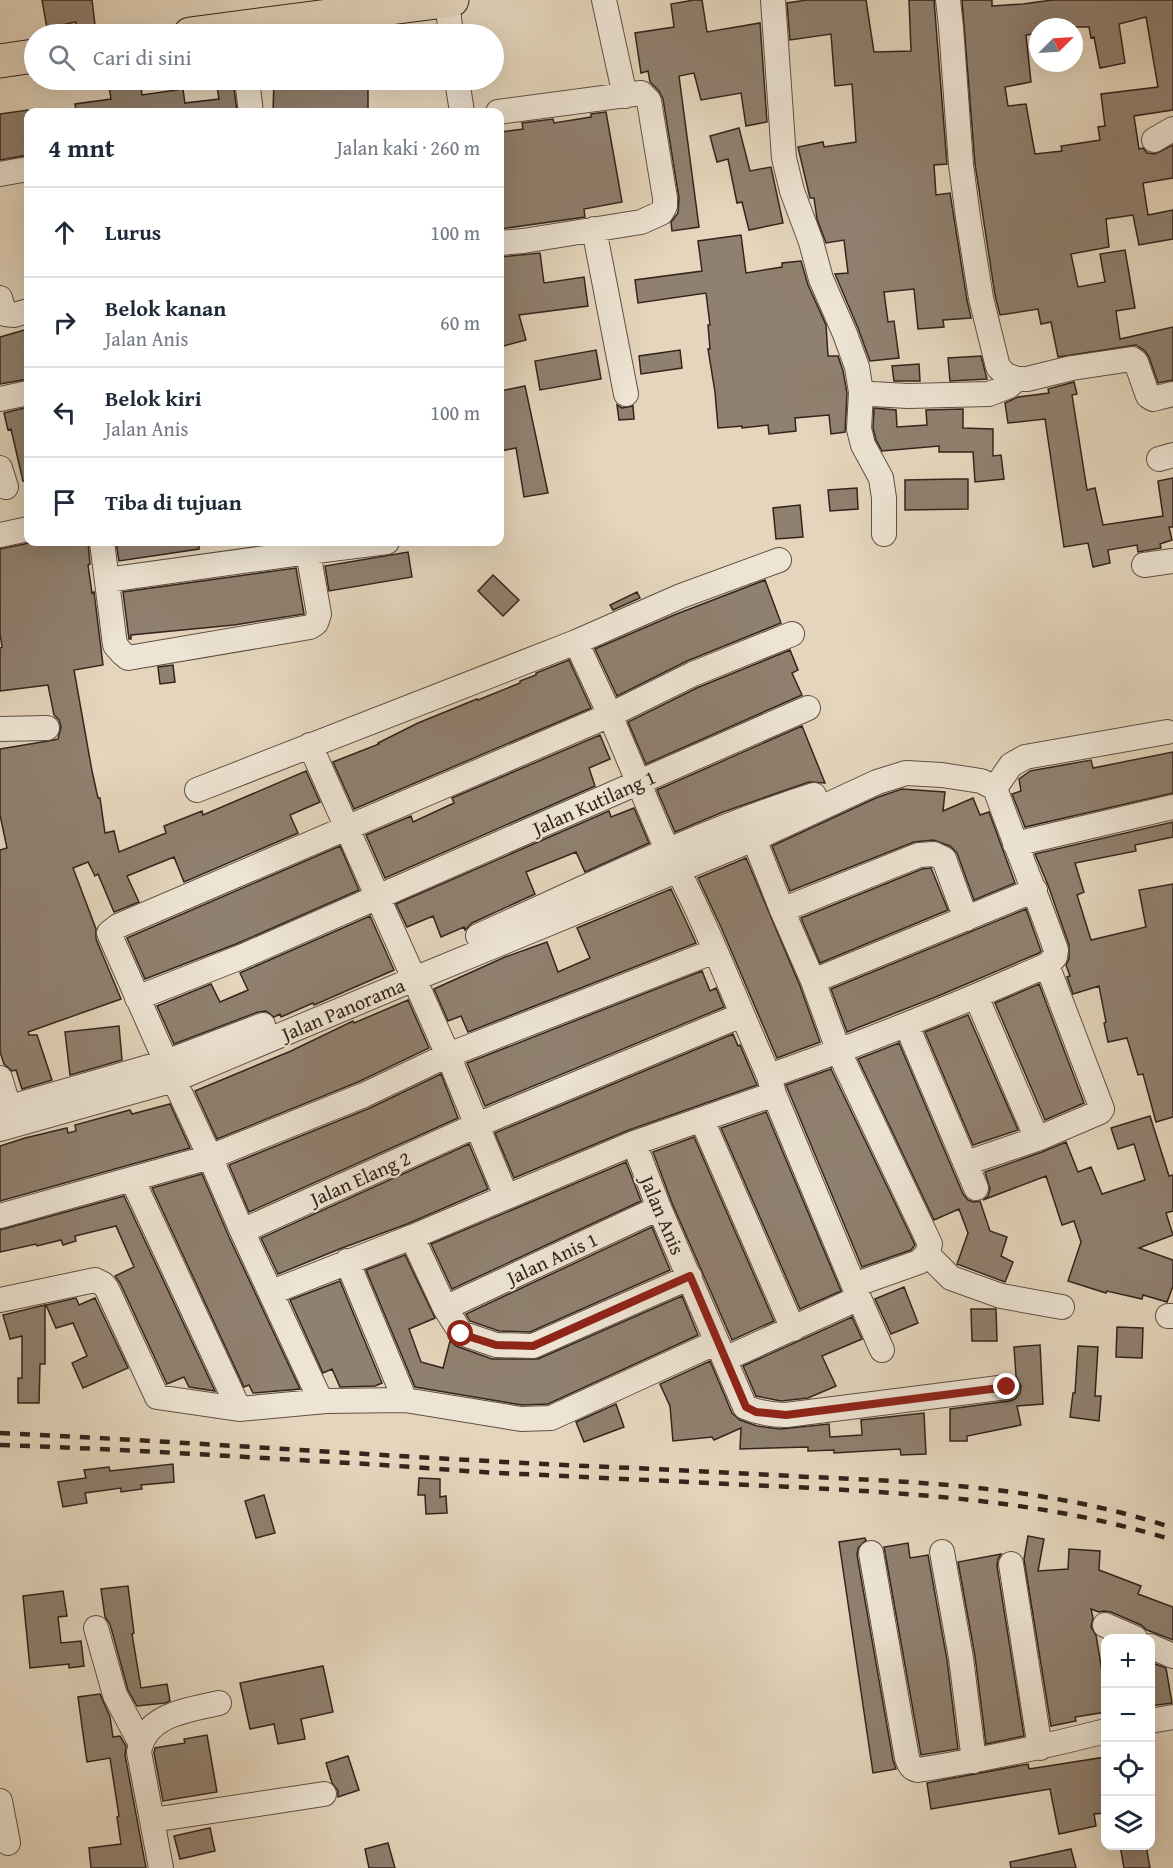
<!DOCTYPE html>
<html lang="id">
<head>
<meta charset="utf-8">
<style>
	:root { --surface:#fff; --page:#f2f2f3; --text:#1f2937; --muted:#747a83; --line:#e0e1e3 }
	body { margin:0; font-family:"Gentium Book Plus",serif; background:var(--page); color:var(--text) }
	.controls { position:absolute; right:18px; bottom:18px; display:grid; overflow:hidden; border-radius:12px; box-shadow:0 6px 24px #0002 }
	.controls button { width:54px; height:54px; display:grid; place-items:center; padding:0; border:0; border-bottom:2px solid var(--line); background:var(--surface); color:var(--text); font:30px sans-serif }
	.compass { position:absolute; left:1029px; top:18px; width:54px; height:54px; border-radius:50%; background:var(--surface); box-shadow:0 6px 24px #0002; rotate:66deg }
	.stop { position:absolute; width:18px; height:18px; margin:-14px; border:4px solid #8f2418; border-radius:50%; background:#fff }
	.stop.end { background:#8f2418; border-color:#fff; box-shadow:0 2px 6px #0008 }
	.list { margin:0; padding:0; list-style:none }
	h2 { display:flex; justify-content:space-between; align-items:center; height:78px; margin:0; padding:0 24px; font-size:26px }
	h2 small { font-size:20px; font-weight:400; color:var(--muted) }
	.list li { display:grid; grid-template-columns:39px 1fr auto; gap:18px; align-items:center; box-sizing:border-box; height:90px; padding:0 24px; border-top:2px solid var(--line) }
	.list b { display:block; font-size:22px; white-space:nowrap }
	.list p { margin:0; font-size:20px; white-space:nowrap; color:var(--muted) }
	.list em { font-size:20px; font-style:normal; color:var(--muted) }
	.icon { flex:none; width:33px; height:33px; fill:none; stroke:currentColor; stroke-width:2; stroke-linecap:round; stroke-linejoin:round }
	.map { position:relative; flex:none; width:1173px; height:1868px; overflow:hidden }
	.search { position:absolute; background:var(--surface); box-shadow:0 6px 24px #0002; left:24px; top:24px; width:480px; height:66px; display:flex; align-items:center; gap:15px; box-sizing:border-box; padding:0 21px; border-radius:33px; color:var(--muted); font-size:22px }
	.panel { position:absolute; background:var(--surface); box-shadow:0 6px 24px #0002; left:24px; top:108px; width:480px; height:438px; border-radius:12px }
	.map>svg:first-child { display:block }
	.building { fill:#90806f; stroke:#34241c; stroke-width:1.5; fill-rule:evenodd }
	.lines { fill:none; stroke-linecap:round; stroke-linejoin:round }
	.minor-casing { stroke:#605044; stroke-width:26 }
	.highway-casing { stroke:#34241c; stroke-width:35 }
	.minor { stroke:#ede4d3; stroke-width:24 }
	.highway { stroke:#e4d5bc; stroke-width:33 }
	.rail { stroke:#34241c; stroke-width:4.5; stroke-dasharray:10 10; stroke-linecap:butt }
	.route { stroke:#8f2418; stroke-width:8 }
	.labels { text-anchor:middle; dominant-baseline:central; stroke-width:4.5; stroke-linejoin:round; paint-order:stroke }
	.street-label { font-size:20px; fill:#34241c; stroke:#ede4d3 }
</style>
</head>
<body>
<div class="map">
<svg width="1173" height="1868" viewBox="0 0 1173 1868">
	<rect width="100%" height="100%" fill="#e4d5bc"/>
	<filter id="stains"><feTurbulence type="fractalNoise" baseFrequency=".00333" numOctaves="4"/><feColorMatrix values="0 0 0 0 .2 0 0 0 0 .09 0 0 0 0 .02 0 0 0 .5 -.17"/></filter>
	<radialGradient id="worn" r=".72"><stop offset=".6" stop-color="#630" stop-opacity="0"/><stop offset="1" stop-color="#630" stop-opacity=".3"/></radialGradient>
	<!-- building -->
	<path class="building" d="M42,0h50l3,25 -19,2v-5l-29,6z
		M694,0h8l5,32 53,-9 7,99 -21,4 -5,-33 -40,7 -7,-27 -15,3 20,151 -27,4 -1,-9 7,-9 1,-15 -16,-99 -4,-8 -9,-9 -2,-11 -7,2 -6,-40 39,-6 -3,-23z
		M807,0h59l8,52 37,-1 -2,-51h25l13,164 -13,1 2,30 14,-2 17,107 4,18 -28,2 1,7 -26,2 -4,-40 -30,3 4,30 6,-1 5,37 -29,3 -12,-33 -23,-54 13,-1 -4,-33 -18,3 -9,-24 -3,-21h-4l-12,-51 25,-5 1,5 32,-5 -4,-58 -17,2 -4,-52 -41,6 -3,-37z
		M962,0h30v6l31,-2 29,-4h121v110l-39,6 5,33 4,-1 4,5 8,1 18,-9v33l-30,5 5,32 25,-5v29l-34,6 -6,-30 -27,4 3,28 -38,7 7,33 27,-5 -5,-28 25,-4 10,58 -19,3 4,28 53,-12v53l-15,3 -9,-26 -4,-6 -9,-6 -78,12 -7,-35 -10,2 -3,-15 -38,6 -5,-20 -20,-131zM1146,17l12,70 -57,7 4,32 -7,1 2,13 -39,6 1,5 -27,3 -9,-50 -18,2 -3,-19 26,-5 -5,-47 12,-2v-6h51l2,11 3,-1 6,31 25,-5 -6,-39z
		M108,80h32l2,15 41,-6 2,15v-1l34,-4 -3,-19h17l4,32h-161l-1,-8 36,-5z
		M274,80h69v7l25,1v22l-26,-1v3h-69z
		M28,110v45l-28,5v-46z
		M606,112l16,90 -38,7 1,8 -85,12v-97l23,-3 -1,-6 31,-4 1,4 37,-6v-3z
		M739,128l11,43 21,-4 12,56 -34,7 -7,-28 -5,1 -9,-44 -11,3 -7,-26z
		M741,235l5,38 36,-6v-4l19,-2 7,24 18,40 2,31h10l5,15 4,22 -2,39 -14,2 -2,-19 -34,3 1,13 -27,3 -1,-9 -26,3v-2l-24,2 -3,-36 -7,-43h2l-2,-24h2l-4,-32 -68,10 -3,-23 67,-9 -4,-30z
		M540,253l4,30 40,-6 4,29 -69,9 7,25 -26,7v-90z
		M28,329v50l-28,5v-47z
		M596,350l5,29 -61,11 -5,-29z
		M680,350l2,18 -41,6 -2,-18z
		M981,356l6,23 -37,2 -2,-23z
		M919,364l1,17h-26l-2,-15z
		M1074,382l3,12 -5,1 15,95 8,-2 8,37 60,-9 -5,-35 15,-3v49h-4l3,13 -12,4 1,4 -23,4 -1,-7 -29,5 2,13 -17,4 -5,-24 -24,4 -19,-128 -37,4 -3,-20 13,-6 31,-4 -1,-4z
		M525,386l23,107 -24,4 -8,-49 -16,3v-60z
		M617,405l5,3 11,-2 1,13 -15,1z
		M28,407v73l-5,1 -12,-52 -3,1 -4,-17z
		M874,408l22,2 1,17 30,-2 -1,-15 37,-1v19l30,1v27l8,-1 3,24 -29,3 -2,-30h-34v-6l-57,5 -6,-11 -3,-12z
		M956,479h12v30l-63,1v-30z
		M857,488l1,21 -28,2 -2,-21z
		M800,505l3,32 -27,2 -3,-31z
		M34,542h54l2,22 -2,1 4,28 2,-1 9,73 -29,5 18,101 6,27h2l5,35 9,-2 5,21 47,-19 -2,-7 38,-15 1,4 103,-44 14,31 -30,13 8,18 -114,49 -10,-25 -47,19 12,26 -25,10 -16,-38 -3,2 -7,-14 -15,6 23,61v10l25,60 -93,33 1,3h8l15,45 -30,9 -6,-19 -4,1 -8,-7 -4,-12v-202l7,-2 -7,-33v-66l54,-9 4,-1 3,-12 -2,-7 -5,-5 -6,-30 -48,6v-43l2,-1 -2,-14v-84z
		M116,542h83v7l-80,12z
		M408,552l4,25 -83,14 -4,-25z
		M296,568l8,46 -70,11 -103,10v4h-2l-6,-47z
		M493,575l26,25 -16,16 -25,-25z
		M765,580l16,43 -94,38 -70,35 -22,-47 79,-34z
		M637,592l3,6 -27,12 -3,-5z
		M790,650l8,20 -6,3 10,22 -156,69 -18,-42 71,-35z
		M569,660l22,48 -237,101 -21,-47 46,-18 -1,-1 40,-20 59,-24 1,1 42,-17v-2l16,-6v-2z
		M173,665l2,17 -15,2 -2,-17z
		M802,726l23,57 -16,-1 -86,30 -48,20 -18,-42z
		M600,735l10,24 -21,9 6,18 -210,92 -19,-43 45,-19 2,6 41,-19 -2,-5z
		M1173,752v41l-148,34 -13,-33 9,-3 -2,-12 11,-8 61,-11 2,8z
		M902,789l43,3 -2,19 30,-13 7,17 9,-3 26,71 -41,17 -17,-47 -7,-7 -17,-6 -19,2 -124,49 -18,-45 106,-49z
		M634,808l15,35 -64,29 -9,-20 -50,20 9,22 -63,29 -7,7 -1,-3 -23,10 -8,-21 -26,11 -11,-23 213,-93 2,6z
		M1173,822v15l-38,8 1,6 -61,12 9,29 -7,3 14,45 55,-13 -7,-37 34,-6v233l-17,5 -13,-48 -5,1 -11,-37 -19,4 -4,-19 2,-1 -7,-36 -26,8 -6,-17 3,-1 -4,-11 3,-6v-14l-21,-60 -13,-31z
		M340,846l19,44 -123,54 -91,35 -18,-41z
		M746,858l54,128 20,56 -43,16 -56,-131 -23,-49z
		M931,868l17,42 -128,53 -19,-45 121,-49z
		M671,889l25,54 -228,89 -7,-16 -13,5 -14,-32 71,-32 42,-15 11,30 32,-14 -13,-30z
		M1026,909l15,42 -2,2 -101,43 -91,36 -16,-43z
		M370,916l24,54 -80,35 -1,-2 -32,14 -1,-3 -6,3 -8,-6 -8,1 -84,32 -17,-38 54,-22 9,18 28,-12 -8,-17z
		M702,971l8,20 6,-3 8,19 -239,99 -18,-43z
		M1039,984l45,119 -39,17 -50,-117z
		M408,1000l21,48 -71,34 -141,57 -22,-48 96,-40 62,-30 1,2z
		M968,1015l50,115 -45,15 -48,-113z
		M119,1026l3,34 -52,15 -5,-43z
		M733,1034l5,12 2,-1 17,40 -128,45 -115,48 -19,-45z
		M899,1043l64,151 5,6 6,2 6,-1 10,30 17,6 -6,19 12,6 -8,20 -48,-18 11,-31 -9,-24 -25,11 -76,-161z
		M831,1069l84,176 -4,5 -49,17 -76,-182z
		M441,1074l17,44 -209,94 -20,-47 141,-57z
		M170,1104l20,44 -190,53v-55l25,-8 42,-10 1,5 8,-2 -1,-6 55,-15 2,4z
		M766,1112l75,179 -41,18 -79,-181z
		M1150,1116l19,60 4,-1v36l-7,2 7,22 -34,13 34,12v26l-6,16 -24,-7 -1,4 -35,-8 -1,2 -38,-12 13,-39 -7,-21 -12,4 -16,-49 -63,24 5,-4 2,-7 -5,-17 57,-20 24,-10 12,30 13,-5 11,27 43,-14 -11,-36 -16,5 -7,-21z
		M694,1137l80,184 -42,19 -60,-137 -19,-51z
		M469,1144l19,45 -81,35 -65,24 -64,26 -17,-36z
		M626,1162l15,39 -189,88 -21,-45z
		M202,1174l27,63 71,152 -47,4 -4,-8 -5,2 -92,-199z
		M124,1196l91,195 -26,-4 -5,-10 -17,7 -47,-101 -5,-7 19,-9 -18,-41 -41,10 1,5 -13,4 -2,-5 -24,6 -1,-2 -36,8v-22z
		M652,1227l18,43 -140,62 -31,-1 -29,-10 -4,-7z
		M405,1255l30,63 -26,11 12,33 22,6 7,-27 6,5 36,13h46l144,-63 16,39 -150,69 -26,1 -107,-18 -49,-117z
		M340,1281l42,102 -7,3 -35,1 -8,-18 -9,4 -33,-73z
		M904,1287l14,36 -27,11 -16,-35z
		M76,1298l3,7 16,-7 33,70 -45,20 -11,-25 15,-7 -14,-33 -17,5 -10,-23z
		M45,1305v59h-5l-1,39h-21v-25h4v-42l-12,3 -7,-24z
		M971,1309h25l1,32h-25z
		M852,1317l10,22 -40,17 14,30 -28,12 -27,3 -25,-5 -13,-30z
		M1117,1327l26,1 -1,30 -26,-1z
		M1040,1345l3,59 -26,2 4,19 -54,11v5h-17v-32l59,-8 6,-2 5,-6 1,-7 -5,-10 -2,-29z
		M1078,1346l20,1 -3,49h6l-2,25 -29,-4 3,-24h2z
		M710,1361l22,52 8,7 17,6 23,3 49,-5 1,13 32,-2 -1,-15 63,-7 2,41 -25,1 -1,-6 -66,4v-3l-26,1v-4l-68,2 1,-21 -27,12 -2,-3 -39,4 -3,-35 -10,-22z
		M616,1404l8,23 -40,15 -8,-20z
		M173,1464l1,18 -33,3 1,4 -21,3v-4l-36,5 2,10 -24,4 -5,-25 28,-4 -2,-8 25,-3 1,4z
		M419,1478l21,1v18l6,-1 1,17 -21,1 -1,-19h-7z
		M264,1495l11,38 -19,5 -11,-37z
		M1028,1536l16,3 -6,32 30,-2 1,-20 31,2 -1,19 42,16 -3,8 35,13v33l-26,-10 -6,-5 -30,-13 -7,-1 -5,1 -8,-3 2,9 -2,9 5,8 10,61v16l-31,5 1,4 -25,5 -27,-167z
		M865,1538l1,2 -8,8 -1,7 36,205 3,9 -23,4 -34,-231z
		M908,1543l2,15 18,-3 19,105 11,89 -37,6 -37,-208z
		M1001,1554l-3,5 -1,7 27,170 -38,8 -11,-88 -17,-94z
		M128,1586l6,47 -2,1 9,54 26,-4 3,17 -5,2 -28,3 -9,-16 -18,-66 -5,-7 -4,-28z
		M63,1591l4,25 -9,1 3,26 20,-2 3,25 -15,2v-4l-39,4 -7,-72z
		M1150,1662l16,6 6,35 -22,3z
		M323,1666l10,46 -32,7 4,20 -27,5 -4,-20 -24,5 -10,-46z
		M100,1694l10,23 3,20 7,-1 6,10 -1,9 21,113h-55l-2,-20 32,-4 -4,-27 2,-1 -9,-58 -23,4 -4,-28 -5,-37z
		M207,1735l10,57 -54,9 -9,-48 1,-5 30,-5 -1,-4z
		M348,1756l11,34 -21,7v-6l-6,-8 -6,-20z
		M1106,1757v56l-12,1 2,12 -37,8 -9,-45 -119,20 -4,-26 101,-19 1,5z
		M210,1828l5,23 -35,8 -6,-23z
		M388,1843l7,25h-26l-4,-19z
		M1120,1845h26l4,23h-26z
		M1071,1849l5,19h-65l-1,-6z"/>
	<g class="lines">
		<defs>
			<path id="minor" d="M604,0l21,96
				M773,0l11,158 8,33 19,51 10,37 24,55 12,33 4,25 -2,37 4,16 18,33 3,20v36
				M948,0l3,27 10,138 7,52 13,81 17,69 8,8 11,4h10l45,-11 60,-9 4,3 12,34 5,3 20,-5
				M447,1l4,33
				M247,80l4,32
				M457,80l5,32
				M498,112l143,-19 8,8 16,97v8l-4,7 -20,9 -118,19 -23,2
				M1154,140l19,-11
				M0,174l28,-5
				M594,229l32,165
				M0,298l5,16 9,1 14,-4
				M861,392l11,2 36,2 81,-2 20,-8 8,-7
				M0,399l28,-6
				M1159,459l14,-4
				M0,468l6,19
				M0,535l28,-6
				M102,542l13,103 7,8 6,5 182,-31 6,-4 3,-9 -11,-62 -201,28
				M307,542l1,10 79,-10
				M1144,565l29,-4
				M576,642l34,73 57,135c40,72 68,151 102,226l5,18 85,204 23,52
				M0,729l47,-1
				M310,745l138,310 58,141
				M197,790l379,-148 105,-46 98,-36
				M754,839l28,71 31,71 26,71 91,192 -3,10 -8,8 -65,23
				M1015,844l158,-37
				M782,910l137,-55 15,-1 10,5 22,60
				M478,936c111,-50 220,-104 336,-141
				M813,981l222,-91
				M976,996l61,143
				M137,998l104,-41 567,-249
				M907,1026l69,162
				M769,1076c95,-33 186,-70 278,-111l8,-8 1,-7c-19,-54 -42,-108 -61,-162
				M0,1078l9,30
				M0,1110l166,-48 97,-37
				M702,1120l91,209
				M0,1129l174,-49 240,-101 340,-140 123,-57 29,-9 36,2 39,6 14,7 16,-23 14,-8 142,-25
				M634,1143l25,65 86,199c14,6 26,8 41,8l221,-28
				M966,1163l71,-24 63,-27 2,-3 -55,-144
				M132,1179l107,230
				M0,1216l210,-59 154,-62 84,-40 267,-104
				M242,1231l235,-106 265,-110
				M412,1237l33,71 16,25 35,12 37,1 157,-69
				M927,1254l24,24 50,18 61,11
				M347,1261l58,139
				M272,1292l140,-55 222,-94 140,-49
				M0,1300l95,-20 8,4 4,5 50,108 82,12 87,-8
				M445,1308l214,-100
				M1168,1316h5
				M717,1342l-166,76 -30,1 -116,-19 -79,1 -7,-4 -77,-166 -32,-74 -36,-77 -65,-147 9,-7 492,-211 83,-41 99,-40
				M725,1359l134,-61
				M942,1552l19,106 13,103
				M871,1553l36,205c2,6 4,11 11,12 64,-10 125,-23 188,-39
				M1011,1564l29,184
				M1105,1625l30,13
				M96,1628l19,67 25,47
				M1150,1646l23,10
				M1150,1721l23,-4
				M0,1801l8,42
				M152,1820l172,-26
				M161,1868l-22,-116c6,-38 50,-42 80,-49"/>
			<path id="highway" d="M190,34l262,-34
				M0,61l34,-5"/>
		</defs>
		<!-- minor casing -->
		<use href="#minor" class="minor-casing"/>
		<!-- highway casing -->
		<use href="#highway" class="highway-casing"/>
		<!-- minor -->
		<use href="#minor" class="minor"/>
		<!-- highway -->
		<use href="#highway" class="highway"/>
		<!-- rail -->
		<path class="rail" d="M0,1433c195,9 390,24 586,33 75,3 149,7 224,11 122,5 247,12 363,51
			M0,1445c122,4 245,12 367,19 51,3 102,8 154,10 90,4 181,9 272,13 130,7 254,14 380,53"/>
	</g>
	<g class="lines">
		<!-- route -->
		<path class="route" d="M461,1334l35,11 37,1 157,-70 56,131 10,5 30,3 221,-28"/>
	</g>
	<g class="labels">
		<!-- street labels -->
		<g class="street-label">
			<text transform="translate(594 802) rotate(-24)">Jalan Kutilang 1</text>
			<text transform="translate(343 1009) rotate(-23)">Jalan Panorama</text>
			<text transform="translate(360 1178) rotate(-24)">Jalan Elang 2</text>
			<text transform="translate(663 1215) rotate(67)">Jalan Anis</text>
			<text transform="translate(552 1258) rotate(-25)">Jalan Anis 1</text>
		</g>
	</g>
	<rect width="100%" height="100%" filter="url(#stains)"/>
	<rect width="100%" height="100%" fill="url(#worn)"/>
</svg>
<div class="controls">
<button>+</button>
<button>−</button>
<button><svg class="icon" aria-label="locate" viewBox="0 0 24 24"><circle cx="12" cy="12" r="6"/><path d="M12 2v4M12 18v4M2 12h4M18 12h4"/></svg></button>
<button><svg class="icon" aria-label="layers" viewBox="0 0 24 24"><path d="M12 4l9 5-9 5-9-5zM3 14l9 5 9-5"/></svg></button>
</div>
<svg class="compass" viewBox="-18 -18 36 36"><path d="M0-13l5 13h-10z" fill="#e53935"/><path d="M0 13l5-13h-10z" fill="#747a83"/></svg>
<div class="stop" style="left:461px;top:1334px"></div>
<div class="stop end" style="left:1007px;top:1387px"></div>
<div class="search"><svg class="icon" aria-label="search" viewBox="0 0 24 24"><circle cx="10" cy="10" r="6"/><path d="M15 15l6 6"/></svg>Cari di sini</div>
<section class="panel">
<h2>4 mnt<small>Jalan kaki · 260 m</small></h2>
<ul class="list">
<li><svg class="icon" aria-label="ahead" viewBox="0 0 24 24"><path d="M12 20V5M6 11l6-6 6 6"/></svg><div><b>Lurus</b></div><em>100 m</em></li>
<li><svg class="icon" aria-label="right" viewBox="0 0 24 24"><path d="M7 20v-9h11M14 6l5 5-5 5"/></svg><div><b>Belok kanan</b><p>Jalan Anis</p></div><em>60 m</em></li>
<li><svg class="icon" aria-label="left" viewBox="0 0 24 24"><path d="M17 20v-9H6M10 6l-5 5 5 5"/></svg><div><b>Belok kiri</b><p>Jalan Anis</p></div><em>100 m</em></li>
<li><svg class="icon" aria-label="arrive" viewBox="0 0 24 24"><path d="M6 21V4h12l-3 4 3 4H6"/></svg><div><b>Tiba di tujuan</b></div></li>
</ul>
</section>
</div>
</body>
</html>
